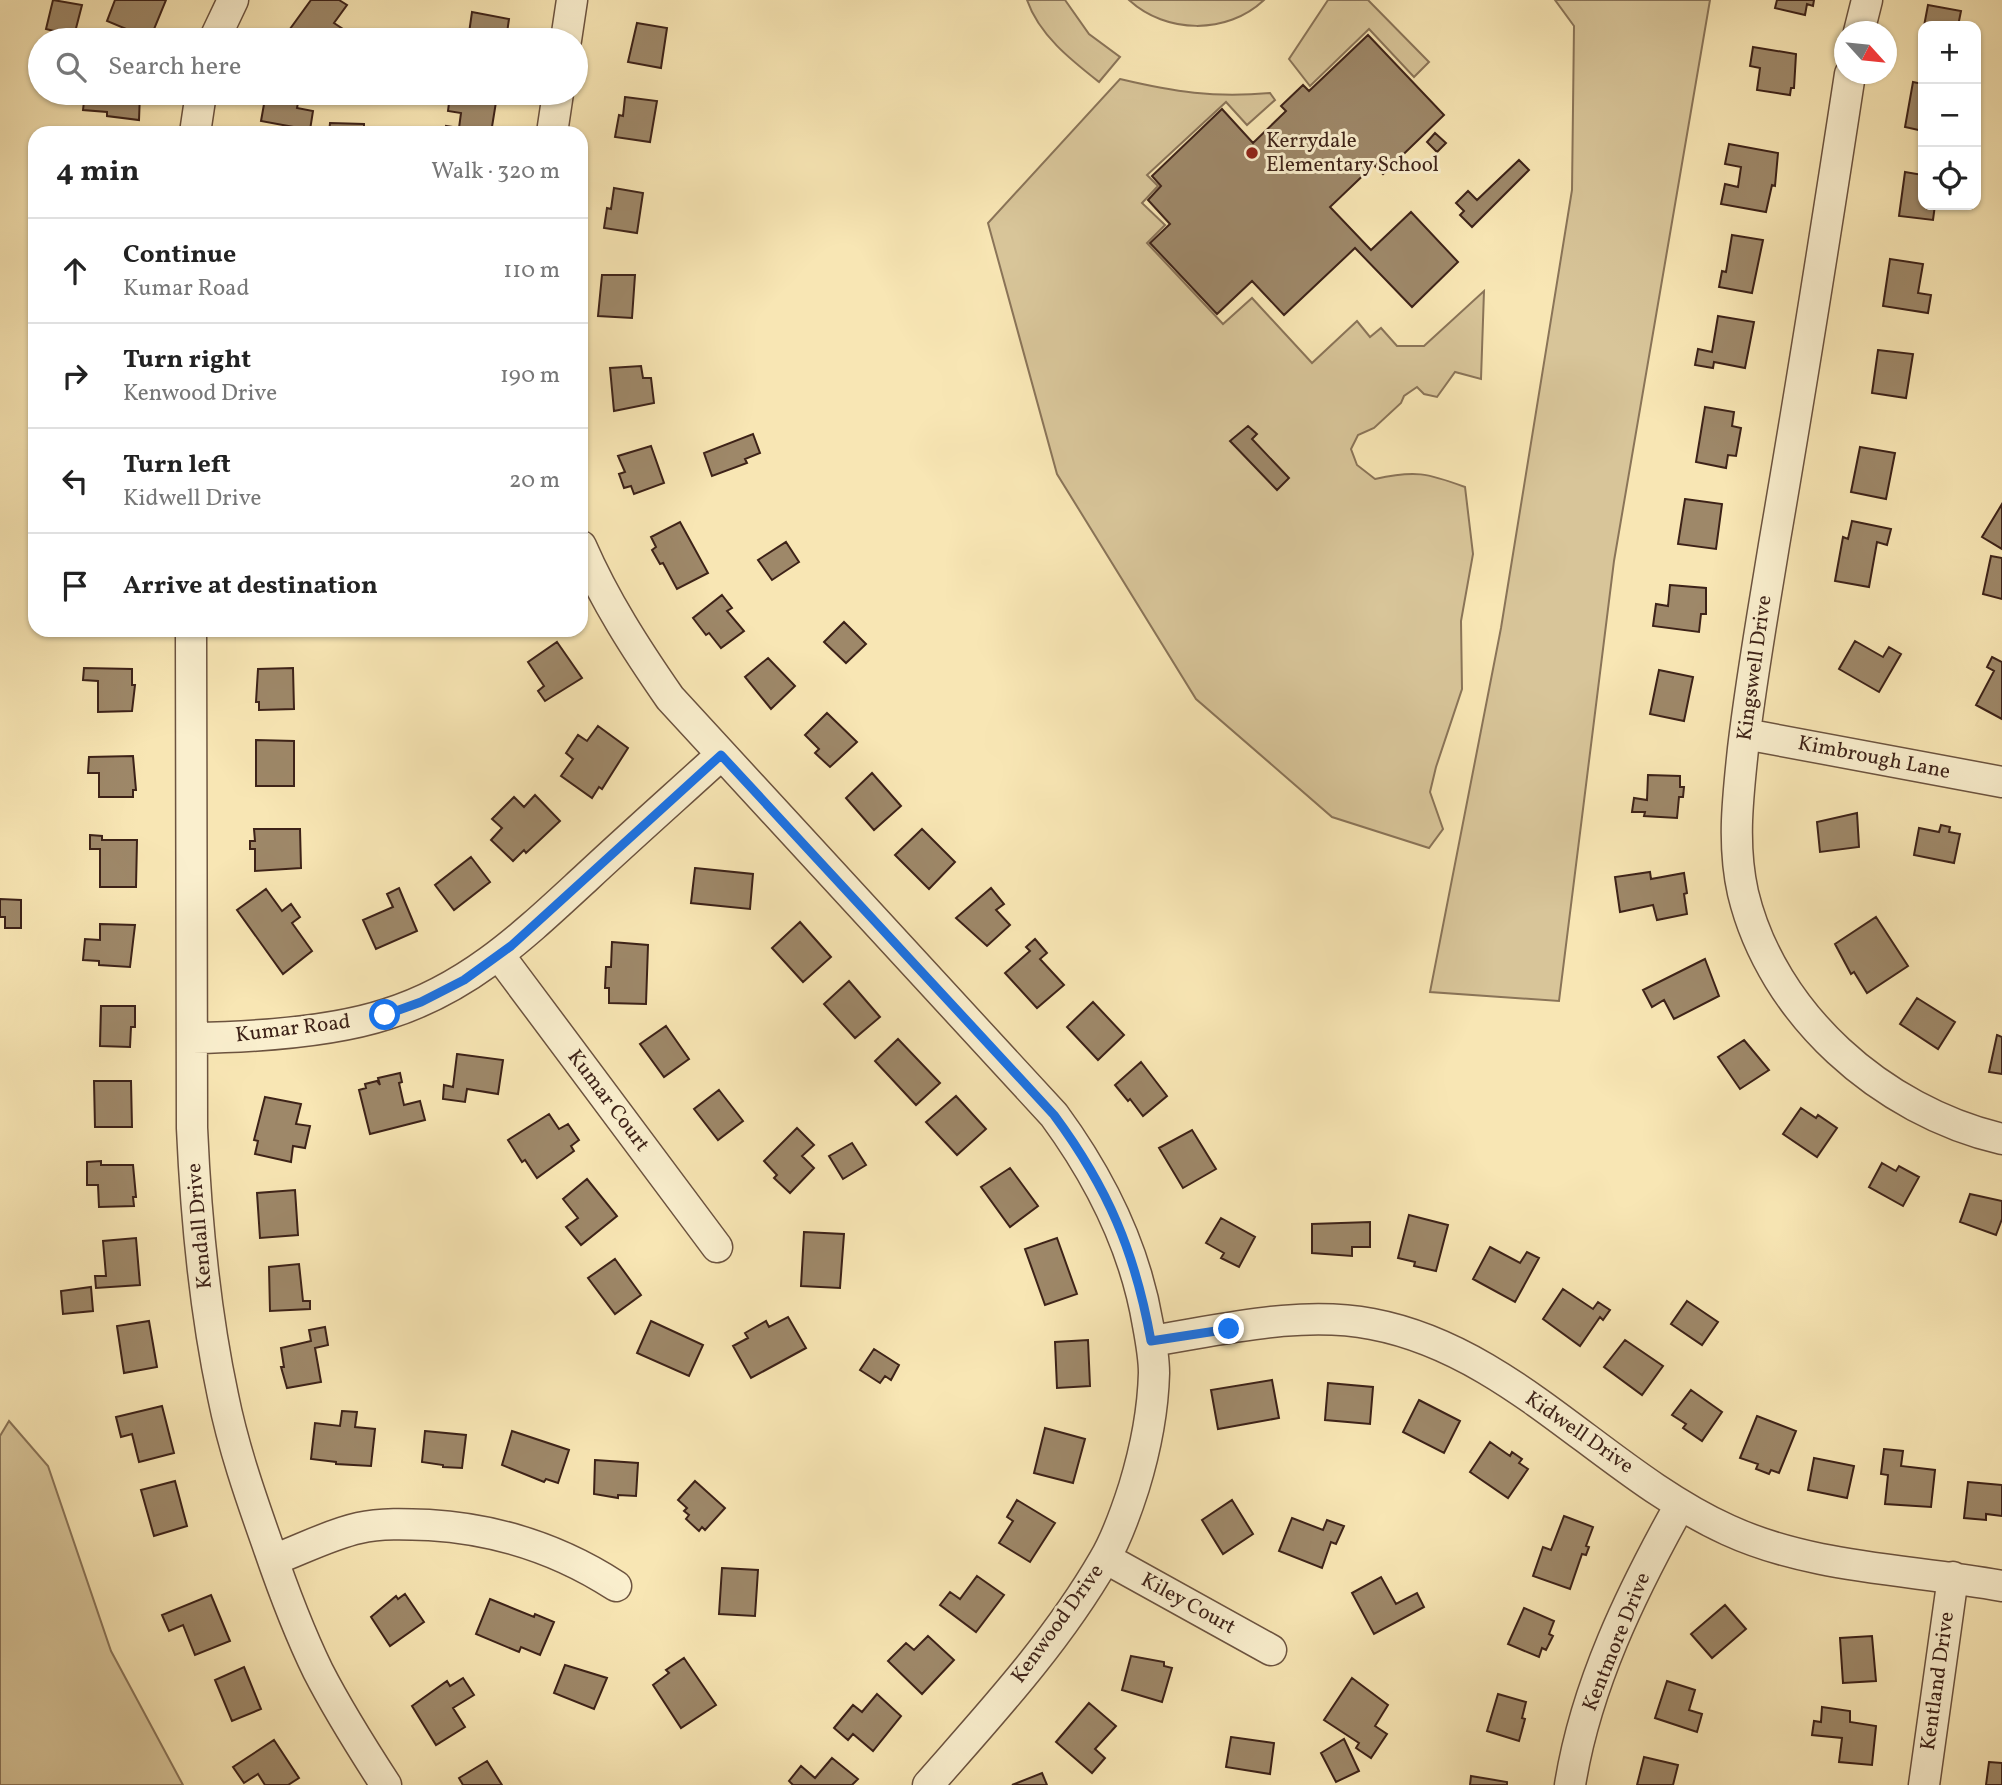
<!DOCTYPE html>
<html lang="en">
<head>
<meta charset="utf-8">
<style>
	:root { --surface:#fff; --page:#f2f2f2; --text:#222; --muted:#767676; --line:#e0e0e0 }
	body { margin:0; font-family:Vollkorn,serif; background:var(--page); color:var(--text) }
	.controls { position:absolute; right:21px; top:21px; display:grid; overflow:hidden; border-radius:14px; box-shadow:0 2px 5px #0004 }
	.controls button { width:63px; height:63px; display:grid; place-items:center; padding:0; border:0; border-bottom:2px solid var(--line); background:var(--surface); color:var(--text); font:35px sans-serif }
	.compass { position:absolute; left:1834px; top:21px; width:63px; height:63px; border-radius:50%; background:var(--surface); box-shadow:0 2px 5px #0004; rotate:117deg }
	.stop { position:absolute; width:21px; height:21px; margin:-16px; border:5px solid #1a73e8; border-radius:50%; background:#fff }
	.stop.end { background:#1a73e8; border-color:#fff; box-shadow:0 2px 7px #0008 }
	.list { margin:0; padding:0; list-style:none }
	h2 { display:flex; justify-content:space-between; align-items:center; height:91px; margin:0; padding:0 28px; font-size:30px }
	h2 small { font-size:23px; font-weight:400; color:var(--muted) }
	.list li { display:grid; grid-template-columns:46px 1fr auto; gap:21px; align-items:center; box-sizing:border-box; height:105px; padding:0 28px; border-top:2px solid var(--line) }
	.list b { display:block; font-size:26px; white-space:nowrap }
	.list p { margin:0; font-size:23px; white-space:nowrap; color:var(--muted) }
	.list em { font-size:23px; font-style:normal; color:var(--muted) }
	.icon { flex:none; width:38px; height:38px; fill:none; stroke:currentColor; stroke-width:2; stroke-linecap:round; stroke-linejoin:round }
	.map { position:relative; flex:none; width:2002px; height:1785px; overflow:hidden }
	.search { position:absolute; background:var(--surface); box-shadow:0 2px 5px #0004; left:28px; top:28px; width:560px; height:77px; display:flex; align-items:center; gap:18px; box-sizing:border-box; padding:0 24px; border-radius:38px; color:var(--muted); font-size:26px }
	.panel { position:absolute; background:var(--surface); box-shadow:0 2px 5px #0004; left:28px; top:126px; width:560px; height:511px; border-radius:21px }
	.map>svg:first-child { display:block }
	.green { fill:#d8c599; stroke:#8a7458; stroke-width:2 }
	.building { fill:#9e8869; stroke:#3d2218; stroke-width:2 }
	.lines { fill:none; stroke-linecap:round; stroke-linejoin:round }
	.minor-casing { stroke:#6c533f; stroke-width:33 }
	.minor { stroke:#faefce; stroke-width:30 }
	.route { stroke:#1a73e8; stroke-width:9 }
	.poi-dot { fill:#8f2418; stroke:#faefce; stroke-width:2.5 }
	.labels { text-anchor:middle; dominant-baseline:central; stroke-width:6; stroke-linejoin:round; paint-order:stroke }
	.poi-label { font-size:21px; fill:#3d2218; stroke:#faefce; text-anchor:start }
	.street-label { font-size:21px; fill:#3d2218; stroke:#faefce }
</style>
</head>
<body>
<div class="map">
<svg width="2002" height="1785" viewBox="0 0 2002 1785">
	<rect width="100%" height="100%" fill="#f8e6b4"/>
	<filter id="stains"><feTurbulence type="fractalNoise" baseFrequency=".00286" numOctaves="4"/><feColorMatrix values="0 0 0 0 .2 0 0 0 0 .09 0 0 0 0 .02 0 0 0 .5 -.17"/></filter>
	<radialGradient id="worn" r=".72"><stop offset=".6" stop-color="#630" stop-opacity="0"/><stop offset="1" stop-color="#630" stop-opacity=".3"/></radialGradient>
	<!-- green -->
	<path class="green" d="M1027,0h38l24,34 31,23 -21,25c-28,-22 -60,-47 -72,-82z
		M1129,0h135c-37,35 -98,34 -135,0z
		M1328,0h40l61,62 -15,15 -45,-48 -59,57 -21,-27z
		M1555,0h155l-96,561 -55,440 -129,-9 71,-364 71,-438 2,-164z
		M1120,79c55,13 93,19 150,14l5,7 -28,25 -21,-23 -79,73 11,11 -16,17 23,22 -18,18 76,81 29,-26 60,65 45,-42 13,16 11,-9 16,18h27l60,-55 -3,88 -26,-7 -18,25 -13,-3 -7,-7 -13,9 -3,7 -27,25 -16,7 -7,14 6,16 18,14c40,-9 52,-6 90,8l8,67 -12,67 1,68 -26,78 -6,25 13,37 -14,19 -97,-31 -136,-118 -139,-225 -69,-251z
		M9,1421l39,45 63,185 72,134h-183v-349z"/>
	<!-- building -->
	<path class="building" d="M53,0l29,5 -8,31 -28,-7z
		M115,0h51l-16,39 -43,-18z
		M311,0h28l8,5 -13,18 15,10 -6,7h-61z
		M1777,0h37l-1,6 -6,-2 -2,11 -30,-7z
		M1928,5l33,6 -3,15h-34z
		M472,12l37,7 -3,21h-38z
		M637,23l30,5 -6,40 -33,-6z
		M1368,35l76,80 -61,59 -9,-9 -44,42 41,43 40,-38 47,50 -46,45 -57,-59 -71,67 -32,-34 -35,33 -67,-71 20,-19 -22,-24 13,-14 -9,-10 70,-67 31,34 33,-32 -5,-5 22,-21 6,6z
		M1753,47l43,7 -2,34h-3l-1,7 -33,-5 3,-22 -10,-2z
		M1913,82l10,2v47l-18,-4z
		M85,93l24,2v-2h31l-1,27 -32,-4v-4l-24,-2z
		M266,93h34l-3,15 16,3 -3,19 -49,-9z
		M450,95l46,7 -5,31h-46l1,-7 13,2 2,-15 -13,-2z
		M625,97l32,4 -7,41 -35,-5 4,-22 4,1z
		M330,123l34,1v9h-35z
		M1435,133l11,10 -9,9 -10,-10z
		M1729,144l49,9 -3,33 -3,-1 -6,27 -45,-8 4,-20 13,3 3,-20 -16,-3z
		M1519,160l10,10 -57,57 -12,-12 4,-4 -8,-8 12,-12 9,9z
		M1905,172l18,3v30h12l-2,15 -34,-4z
		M614,188l29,5 -6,40 -33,-5 3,-20 4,1z
		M1732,235l31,5 -11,53 -33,-6 3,-16 4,1z
		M1890,259l33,5 -5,29 13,2 -3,18 -45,-7z
		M602,275h33l-3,43 -34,-2z
		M1718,316l36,6 -9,46 -31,-6 -1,6 -18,-3 3,-16 14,3z
		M1878,350l35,4 -7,44 -34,-5z
		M641,366l2,12h8l3,25 -40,8 -4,-43z
		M1705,407l29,5 -2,14 9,2 -5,28 -8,-1 -2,13 -30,-6z
		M1248,426l9,8 -5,5 37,39 -12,12 -47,-49z
		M753,434l7,19 -15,6 2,4 -35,13 -8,-23z
		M651,446l13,37 -30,11 -3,-8 -7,2 -5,-14 6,-2 -7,-16z
		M1860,447l35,6 -9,46 -35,-7z
		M1685,499l37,5 -6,45 -38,-5z
		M2002,504v45l-20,-12z
		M1852,521l39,8 -4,16 -10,-3 -8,45 -34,-6 8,-44 5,2z
		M680,522l28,51 -31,16 -14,-26 -3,1 -8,-14 4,-3 -5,-10z
		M786,542l13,20 -27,18 -14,-20z
		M1991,556l11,2v41l-19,-5z
		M1670,585l36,3v26h-5l-2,18 -46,-6 3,-22 12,2z
		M722,595l10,13 -5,3 17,20 -23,17 -12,-15 -3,2 -13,-17z
		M844,622l22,22 -20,19 -22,-21z
		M1855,641l28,16 6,-10 12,7 -22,38 -40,-23z
		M557,642l25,36 -37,23 -7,-10 6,-5 -16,-24z
		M1992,657l10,5v57l-26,-14 18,-34 -7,-4z
		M768,658l27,28 -24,23 -26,-32z
		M84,668l48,1v16h3l-3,26 -34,1v-31l-15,-1z
		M293,668l1,41 -35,1v-8h-3l2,-33z
		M1659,670l34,7 -9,44 -34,-7z
		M827,713l30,29 -27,25 -15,-14 4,-4 -14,-14z
		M598,726l30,22 -26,41 -3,-2 -7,11 -31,-22 12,-17 -7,-6 12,-18 9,6z
		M256,740l38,1v45h-38z
		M133,756l3,34h-3v7h-34v-24h-11l1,-16z
		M872,773l29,33 -27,24 -28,-32z
		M1648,775l32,1v11h4l-1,10h-4l-2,21 -33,-2 1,-4h-13l2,-14 13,2z
		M535,795l25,26 -34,32 -2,-3 -11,11 -22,-21 11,-12 -10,-9 22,-22 10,10z
		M1857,813l2,34 -39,5 -3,-30z
		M1941,825l9,2 -1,5 11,2 -6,29 -40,-8 5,-27 20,4z
		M254,829h46l1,39 -46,3v-22h-5v-8h5z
		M922,829l33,33 -26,27 -34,-34z
		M90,835l12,1v4h35l-1,47h-36v-38h-10z
		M471,857l19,25 -36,28 -19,-25z
		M695,868l58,6 -3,35 -59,-6z
		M1650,872l1,7 33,-6 3,20 -3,1 3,20 -30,6 -4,-15 -33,7 -5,-35z
		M399,888l18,43 -41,18 -13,-29 30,-13 -6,-13z
		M991,888l13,16 -8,6 14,15 -23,21 -31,-28z
		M266,889l16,22 9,-7 9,13 -8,6 20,28 -29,23 -46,-64z
		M0,899l21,1v28h-16v-11h-5z
		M1876,917l32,49 -41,27 -13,-21 -3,2 -16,-30z
		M800,922l31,35 -28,25 -31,-34z
		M100,924l35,1 -5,42 -31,-2v-4l-16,-1 2,-21 15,1z
		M1035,939l12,14 -7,6 24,26 -27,23 -32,-35 25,-22 -4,-4z
		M612,942l36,3 -2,59 -37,-1v-15h-4l1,-21h5z
		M1705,959l14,37 -45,23 -10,-19 -12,7 -9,-17z
		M849,981l31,36 -25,21 -31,-34z
		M1917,998l38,24 -17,27 -38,-25z
		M1093,1002l31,33 -26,25 -31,-33z
		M101,1006h34v21h-4l-1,20 -30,-1z
		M666,1026l23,33 -25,18 -24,-33z
		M1997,1035l5,2v37l-13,-2z
		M898,1039l42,44 -24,22 -41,-44z
		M1744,1040l25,30 -29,19 -22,-32z
		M457,1054l46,6 -5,34 -31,-5 -2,13 -22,-3 1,-14 9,2z
		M1141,1062l26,34 -24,20 -13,-17 -2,2 -13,-16z
		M400,1073l2,9 -3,1 5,22 16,-4 5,19 -55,14 -11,-44 7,-2 -1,-4 12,-3 3,4 -2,-7z
		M94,1081h37l1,46h-37z
		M719,1090l24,31 -25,19 -24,-31z
		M956,1096l30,33 -29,26 -31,-33z
		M265,1097l36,7 -5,20 14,2 -5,22 -12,-2 -2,16 -36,-8 3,-13 -4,-1z
		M1801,1108l15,10 2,-3 19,13 -20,29 -34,-23z
		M549,1114l10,15 9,-5 11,16 -8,6 3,5 -37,27 -12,-18 -3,2 -14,-22z
		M797,1128l17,17 -12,11 12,12 -24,25 -16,-15 3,-3 -13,-14z
		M1192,1130l24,39 -33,19 -24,-40z
		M852,1143l14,22 -23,14 -14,-23z
		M101,1161v4h32l3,32h-3l1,9 -35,1 -1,-22h-11v-23z
		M1882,1163l14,8 3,-5 20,11 -16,29 -34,-19z
		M1010,1168l28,38 -28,21 -29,-40z
		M587,1179l30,37 -36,29 -15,-18 12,-9 -15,-19z
		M295,1190l3,45 -38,3 -3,-45z
		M1970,1194l32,7v18l-6,16 -36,-13z
		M1409,1215l39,10 -12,46 -22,-5 1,-4 -17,-4z
		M1221,1218l34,19 -16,30 -18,-9 3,-5 -18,-10z
		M1370,1222v25h-18v9l-40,-3v-29z
		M804,1232l40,2 -4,54 -39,-2z
		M136,1238l4,47 -44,3 -1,-12h11l-3,-35z
		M1057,1238l20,56 -32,11 -20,-56z
		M1490,1247l30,16 7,-11 12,6 -24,44 -42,-23z
		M615,1259l26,36 -26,19 -27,-36z
		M299,1264l4,37h7v8l-40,2 -1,-44z
		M91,1287l2,24 -30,3 -2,-23z
		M1563,1289l30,20 5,-7 12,8 -7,10 -3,-3 -20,29 -37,-27z
		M1687,1301l31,21 -16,23 -31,-21z
		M788,1317l18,31 -55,30 -18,-32 15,-8 -3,-5 21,-12 3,6z
		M149,1321l8,46 -33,6 -7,-47z
		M651,1321l52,24 -14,31 -52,-23z
		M325,1327l3,18 -13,3 6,34 -34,6 -6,-21h3l-3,-19 30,-7 -2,-11z
		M1088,1340l2,46 -33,2 -2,-46z
		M1625,1340l38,26 -21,29 -38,-28z
		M874,1349l25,16 -8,15 -6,-4 -5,7 -20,-13z
		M1272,1380l7,38 -61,11 -7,-39z
		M1328,1383l45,4 -3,37 -45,-4z
		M1691,1390l31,22 -20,29 -19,-13 3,-4 -14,-9z
		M1419,1400l41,21 -16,32 -41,-21z
		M162,1406l12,47 -35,9 -7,-28 -11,3 -5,-20z
		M342,1411l15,1 -2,15 20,2 -4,37 -35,-2v-2l-25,-3 4,-36 25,3z
		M1757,1416l39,15 -17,42 -8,-3 -2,4 -13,-5 2,-5 -18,-6z
		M1045,1428l40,11 -12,44 -39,-10z
		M425,1431l41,4 -4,33 -19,-1v-2l-21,-3z
		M512,1431l57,19 -11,33 -12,-4 -2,3 -42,-17z
		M1490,1442l20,14 2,-4 10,7 -3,4 9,6 -20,29 -38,-26z
		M1884,1449l19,2 -2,15 34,4 -4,37 -46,-3 3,-29 -7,-1z
		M1814,1458l40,8 -7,32 -39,-8z
		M595,1460l43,3 -2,33 -18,-1v3l-24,-4z
		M175,1481l12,45 -33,10 -13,-46z
		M695,1481l30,27 -20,22 -3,-3 -3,4 -13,-12 3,-4 -5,-4 3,-3 -9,-8z
		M1968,1482l34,3v31l-16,-2v6l-22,-2z
		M1017,1500l38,23 -25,39 -31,-19 14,-22 -6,-4z
		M1232,1500l21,34 -30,20 -21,-34z
		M1564,1516l29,11 -7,19 3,1 -3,8 -4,-1 -12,35 -37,-13 10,-29 8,3z
		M1292,1518l31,12 4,-10 17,6 -8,18 -5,-2 -9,26 -43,-17z
		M722,1568l36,2 -3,46 -36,-2z
		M977,1576l27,19 -28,37 -36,-27 10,-13 10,7z
		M1381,1577l15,27 21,-11 7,14 -50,27 -22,-41z
		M405,1594l19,28 -34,24 -19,-29 25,-21 2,3z
		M211,1595l19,46 -35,14 -12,-30 -14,6 -7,-16z
		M490,1599l44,18 1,-3 19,8 -14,33 -19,-8 -2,5 -43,-18z
		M1725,1605l21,24 -34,29 -21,-24z
		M1524,1608l30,13 -5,13 4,2 -7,14 -4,-2 -3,9 -31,-13z
		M928,1636l26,24 -32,34 -34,-33 18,-18 8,7z
		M1872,1636l4,45 -33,2 -3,-45z
		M1131,1656l33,6v4l8,2 -10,34 -40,-12z
		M684,1658l32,47 -35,23 -28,-43 16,-12 -3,-3z
		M565,1665l42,13 -13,31 -40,-16z
		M244,1667l17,42 -29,12 -17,-41z
		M463,1678l11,17 -21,13 12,19 -29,18 -24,-39 35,-25 3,5z
		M1352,1678l36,27 -13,21 12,8 -16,24 -15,-10 3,-5 -35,-23z
		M1667,1681l28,9 -6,20 13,4 -5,18 -42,-14z
		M877,1694l24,22 -28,35 -20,-17 -5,6 -14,-12 19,-23 9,7z
		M1498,1694l28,8 -4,16 3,1 -6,22 -32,-10z
		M1089,1703l27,23 -21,23 10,9 -13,15 -36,-31z
		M1822,1707l28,4v11l26,4 -4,39 -33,-3 3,-24 -30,-3 2,-14 7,1z
		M1231,1737l43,6 -4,31 -44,-7z
		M1344,1739l15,32 -23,11 -15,-29z
		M274,1740l25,38 -11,7h-23l-7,-11 -14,9 -11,-16z
		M1644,1757l34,8 -5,20h-36z
		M832,1758l26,21 -6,6h-59l-4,-4 12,-15 14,12z
		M487,1761l15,24h-39l-4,-7z
		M1989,1762l13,1v22h-16z
		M1042,1773l5,12h-35z
		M1471,1776l36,6v3h-37z"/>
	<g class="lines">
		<defs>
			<path id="minor" d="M1859,32l8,-32
				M214,40l19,-40
				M566,40l6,-40
				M1850,74c-24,157 -49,314 -76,471 -11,68 -23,135 -31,204 -5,48 -11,95 0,144 29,121 139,218 259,246
				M195,133l6,-40
				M552,133l6,-40
				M581,546c24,55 55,103 89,152l384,417c47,64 81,132 94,210 3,16 6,32 6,48 -1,38 -9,78 -20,114 -8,25 -17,51 -30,73 -48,83 -113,153 -176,225
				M191,630l1,498c4,90 12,179 31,268 10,50 27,99 44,147 15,44 31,87 51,128 20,39 44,77 68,114
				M1745,734l257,48
				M499,955l218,292
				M192,1038c61,-1 137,-5 195,-24 83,-26 138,-80 200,-137 44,-41 89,-81 134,-122
				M1151,1341c71,-11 149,-31 221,-17 139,26 231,149 356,206 85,39 183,39 274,56
				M1105,1558l166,92
				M273,1560c27,-10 58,-26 86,-32 22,-5 47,-4 70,-3 67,4 130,24 187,61
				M1570,1785c16,-100 61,-192 110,-280
				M1924,1785l29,-208"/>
		</defs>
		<!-- minor casing -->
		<use href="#minor" class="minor-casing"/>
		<!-- minor -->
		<use href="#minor" class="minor"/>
	</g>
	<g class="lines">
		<!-- route -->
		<path class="route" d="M385,1015l36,-13 43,-22 47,-34 210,-191 333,360c54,73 81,137 97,226l78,-12"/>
	</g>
	<!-- markers -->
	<circle class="poi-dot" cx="1252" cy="153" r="7"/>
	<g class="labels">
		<!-- poi labels -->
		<g class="poi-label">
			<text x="1266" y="141">Kerrydale<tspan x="1266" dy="24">Elementary School</tspan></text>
		</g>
		<!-- street labels -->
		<g class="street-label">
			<text transform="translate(1755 668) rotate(-82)">Kingswell Drive</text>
			<text transform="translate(1874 758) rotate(11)">Kimbrough Lane</text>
			<text transform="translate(293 1029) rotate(-7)">Kumar Road</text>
			<text transform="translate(608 1101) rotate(53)">Kumar Court</text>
			<text transform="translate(200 1226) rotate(-95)">Kendall Drive</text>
			<text transform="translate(1579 1433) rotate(35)">Kidwell Drive</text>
			<text transform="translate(1188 1604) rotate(29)">Kiley Court</text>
			<text transform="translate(1058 1624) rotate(-54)">Kenwood Drive</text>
			<text transform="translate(1617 1642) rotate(-68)">Kentmore Drive</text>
			<text transform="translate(1938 1681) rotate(-82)">Kentland Drive</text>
		</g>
	</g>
	<rect width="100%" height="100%" filter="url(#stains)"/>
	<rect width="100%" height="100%" fill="url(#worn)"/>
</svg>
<div class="controls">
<button>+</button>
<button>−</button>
<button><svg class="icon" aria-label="locate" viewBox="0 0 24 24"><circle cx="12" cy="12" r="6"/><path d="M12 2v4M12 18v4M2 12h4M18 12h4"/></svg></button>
</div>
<svg class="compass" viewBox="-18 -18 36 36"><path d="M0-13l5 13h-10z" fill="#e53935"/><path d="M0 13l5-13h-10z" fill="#767676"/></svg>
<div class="stop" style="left:385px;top:1015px"></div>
<div class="stop end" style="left:1229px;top:1329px"></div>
<div class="search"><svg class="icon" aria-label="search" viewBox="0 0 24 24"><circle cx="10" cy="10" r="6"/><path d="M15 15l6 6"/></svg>Search here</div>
<section class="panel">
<h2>4 min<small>Walk · 320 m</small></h2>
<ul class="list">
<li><svg class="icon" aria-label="ahead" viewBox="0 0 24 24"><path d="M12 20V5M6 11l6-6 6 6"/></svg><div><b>Continue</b><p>Kumar Road</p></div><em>110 m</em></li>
<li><svg class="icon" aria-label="right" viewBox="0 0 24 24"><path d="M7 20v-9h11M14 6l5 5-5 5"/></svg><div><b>Turn right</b><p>Kenwood Drive</p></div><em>190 m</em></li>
<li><svg class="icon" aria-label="left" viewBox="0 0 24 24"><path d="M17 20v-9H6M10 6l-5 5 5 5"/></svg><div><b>Turn left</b><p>Kidwell Drive</p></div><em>20 m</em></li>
<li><svg class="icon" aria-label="arrive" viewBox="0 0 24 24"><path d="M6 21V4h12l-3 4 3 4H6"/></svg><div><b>Arrive at destination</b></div></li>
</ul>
</section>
</div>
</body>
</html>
